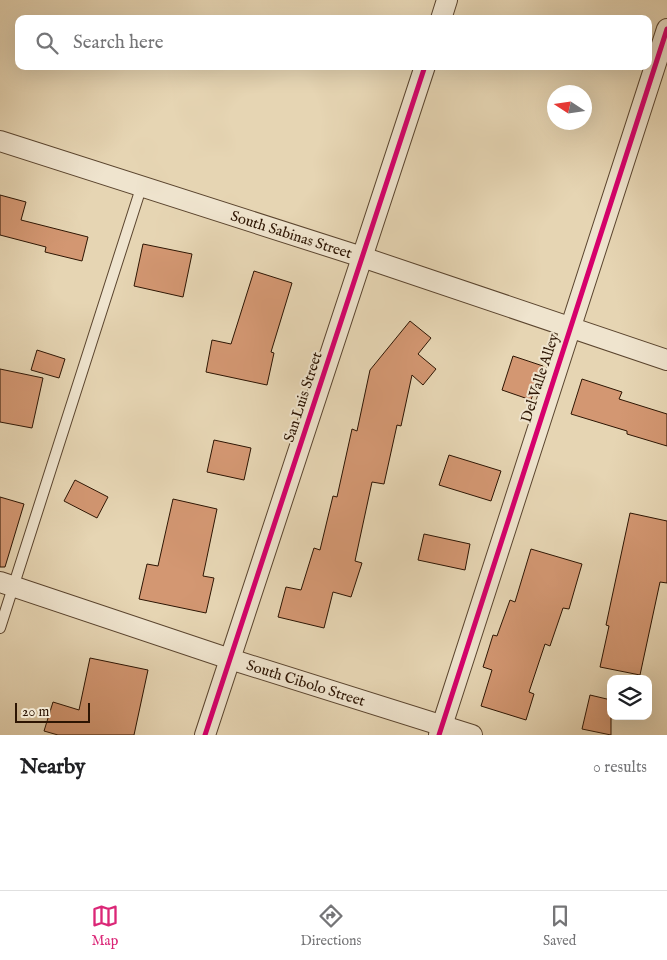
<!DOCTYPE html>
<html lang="en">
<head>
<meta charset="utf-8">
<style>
	:root { --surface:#fff; --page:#f6f6f6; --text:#202124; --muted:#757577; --line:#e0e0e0; --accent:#db2777 }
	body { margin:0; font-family:"IM FELL English",serif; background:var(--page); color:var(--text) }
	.controls { position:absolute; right:15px; bottom:15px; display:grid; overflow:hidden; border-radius:10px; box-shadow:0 5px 20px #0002 }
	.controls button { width:45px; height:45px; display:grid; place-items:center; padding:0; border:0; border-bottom:1px solid var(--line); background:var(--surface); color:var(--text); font:25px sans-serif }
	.compass { position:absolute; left:547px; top:85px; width:45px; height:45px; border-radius:50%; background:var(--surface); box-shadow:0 5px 20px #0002; rotate:282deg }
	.scale { position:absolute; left:15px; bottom:12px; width:75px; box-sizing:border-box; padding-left:5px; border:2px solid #2d1503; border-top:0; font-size:14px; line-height:18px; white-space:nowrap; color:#2d1503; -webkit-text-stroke:4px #efe4ce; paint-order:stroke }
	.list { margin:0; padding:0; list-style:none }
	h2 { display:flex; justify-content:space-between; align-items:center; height:65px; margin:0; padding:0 20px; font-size:21px }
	h2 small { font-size:16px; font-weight:400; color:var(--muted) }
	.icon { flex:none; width:28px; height:28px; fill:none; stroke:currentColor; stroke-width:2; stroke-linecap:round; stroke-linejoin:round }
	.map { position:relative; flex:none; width:667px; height:735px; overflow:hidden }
	.search { position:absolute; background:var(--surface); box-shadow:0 5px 20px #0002; left:15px; right:15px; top:15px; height:55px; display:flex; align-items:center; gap:12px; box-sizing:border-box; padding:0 18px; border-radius:10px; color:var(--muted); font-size:19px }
	.sheet { height:155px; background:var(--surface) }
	nav { display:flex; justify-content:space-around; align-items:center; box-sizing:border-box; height:70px; border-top:1px solid var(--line); background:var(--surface); font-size:14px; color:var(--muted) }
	nav a { display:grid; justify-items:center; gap:2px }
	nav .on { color:var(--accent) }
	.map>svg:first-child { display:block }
	.building { fill:#d39772; stroke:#2d1503 }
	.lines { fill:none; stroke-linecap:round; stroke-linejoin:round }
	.lane-casing { stroke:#5b452f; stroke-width:12 }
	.street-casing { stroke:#5b452f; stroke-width:22 }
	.lane { stroke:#efe4ce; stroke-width:10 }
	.street { stroke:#efe4ce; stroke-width:20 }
	.cycleway-casing { stroke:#efe4ce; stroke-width:8 }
	.cycleway { stroke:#d6006c; stroke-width:5 }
	.labels { text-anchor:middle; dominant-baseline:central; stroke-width:4; stroke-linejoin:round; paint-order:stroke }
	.street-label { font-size:15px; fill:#2d1503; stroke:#efe4ce }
</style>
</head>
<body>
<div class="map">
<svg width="667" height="735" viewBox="0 0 667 735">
	<rect width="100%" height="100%" fill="#e6d5b3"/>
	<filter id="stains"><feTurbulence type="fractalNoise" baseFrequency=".004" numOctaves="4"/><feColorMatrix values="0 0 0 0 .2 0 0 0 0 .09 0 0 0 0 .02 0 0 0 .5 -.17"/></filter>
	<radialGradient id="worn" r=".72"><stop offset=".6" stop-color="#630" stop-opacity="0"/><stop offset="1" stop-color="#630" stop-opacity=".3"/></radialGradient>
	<!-- building -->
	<path class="building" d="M0,195l26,7 -5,18 67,17 -6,24 -37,-9 1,-5 -46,-12z
		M143,244l49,10 -9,43 -49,-11z
		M254,271l38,12 -21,69 3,1 -7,32 -61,-13 6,-32 19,4z
		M410,321l21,17 -13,16 18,15 -13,16 -11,-10 -11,51 -4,-1 -13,59 -12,-2 -17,79 7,2 -11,34 -18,-5 -9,36 -46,-11 8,-30 15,3 13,-42 6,2 13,-54 4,1 15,-68 5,2 13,-61z
		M37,350l28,9 -6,19 -28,-8z
		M513,356l30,10 -12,34 -29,-10z
		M0,369l43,9 -11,50 -32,-6z
		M582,379l40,13 -3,7 48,15v32l-40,-12v-3l-56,-17z
		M214,440l37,8 -7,32 -37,-8z
		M449,455l52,16 -10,30 -52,-16z
		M75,480l33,17 -11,21 -33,-17z
		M0,497l24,7 -19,63h-5z
		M173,499l44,10 -14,67 11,2 -8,35 -67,-14 8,-35 11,2z
		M630,513l37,8v62l-7,-1 -20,93 -40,-8 9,-41 -3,-1z
		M424,534l46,10 -5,26 -47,-10z
		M531,549l51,15 -13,45 -6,-1 -13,38 -5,-2 -16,48 5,2 -8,26 -45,-14 11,-36 -9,-3 10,-32 4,1 13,-36 5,2z
		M90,658l58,12 -14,65h-76l-14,-4 9,-29 26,8z
		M590,695l21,5v35l-29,-6z"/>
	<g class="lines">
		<defs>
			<path id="lane" d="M0,628l141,-440"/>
			<g id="street">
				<path d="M441,19l6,-19"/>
				<path id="s1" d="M0,141l362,116 305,103"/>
				<path id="s2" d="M0,582l230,77 242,76"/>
				<path d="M205,735l220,-669"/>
				<path d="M439,735l228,-706"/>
			</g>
		</defs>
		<!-- lane casing -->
		<use href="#lane" class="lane-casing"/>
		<!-- street casing -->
		<use href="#street" class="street-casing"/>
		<!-- lane -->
		<use href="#lane" class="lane"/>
		<!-- street -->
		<use href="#street" class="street"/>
		<defs>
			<path id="cycleway" d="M205,735l220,-669
				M439,735l228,-706"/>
		</defs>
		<!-- cycleway casing -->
		<use href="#cycleway" class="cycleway-casing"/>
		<!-- cycleway -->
		<use href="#cycleway" class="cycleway"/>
	</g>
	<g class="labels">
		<!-- street labels -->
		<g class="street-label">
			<text stroke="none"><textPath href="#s1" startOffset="306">South Sabinas Street</textPath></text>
			<text transform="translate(540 378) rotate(-72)">Del Valle Alley</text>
			<text transform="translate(303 397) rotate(-72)">San Luis Street</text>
			<text stroke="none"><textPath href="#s2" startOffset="322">South Cibolo Street</textPath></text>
		</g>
	</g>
	<rect width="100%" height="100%" filter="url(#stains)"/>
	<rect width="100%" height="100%" fill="url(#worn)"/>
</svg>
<div class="controls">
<button><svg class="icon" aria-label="layers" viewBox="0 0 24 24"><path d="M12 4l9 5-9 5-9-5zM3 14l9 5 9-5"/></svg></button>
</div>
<svg class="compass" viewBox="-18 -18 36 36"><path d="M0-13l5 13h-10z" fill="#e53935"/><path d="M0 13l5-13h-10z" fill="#757577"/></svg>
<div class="scale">20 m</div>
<div class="search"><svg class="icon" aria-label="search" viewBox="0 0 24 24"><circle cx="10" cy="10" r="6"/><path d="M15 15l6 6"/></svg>Search here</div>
</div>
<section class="sheet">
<h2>Nearby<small>0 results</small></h2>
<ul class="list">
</ul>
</section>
<nav>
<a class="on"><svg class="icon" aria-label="map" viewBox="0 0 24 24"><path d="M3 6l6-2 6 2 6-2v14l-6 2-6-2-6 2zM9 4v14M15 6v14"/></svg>Map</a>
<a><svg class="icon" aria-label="directions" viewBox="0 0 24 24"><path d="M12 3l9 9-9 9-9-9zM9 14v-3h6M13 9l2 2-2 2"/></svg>Directions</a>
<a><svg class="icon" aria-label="saved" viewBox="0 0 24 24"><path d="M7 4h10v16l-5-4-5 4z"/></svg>Saved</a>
</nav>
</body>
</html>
